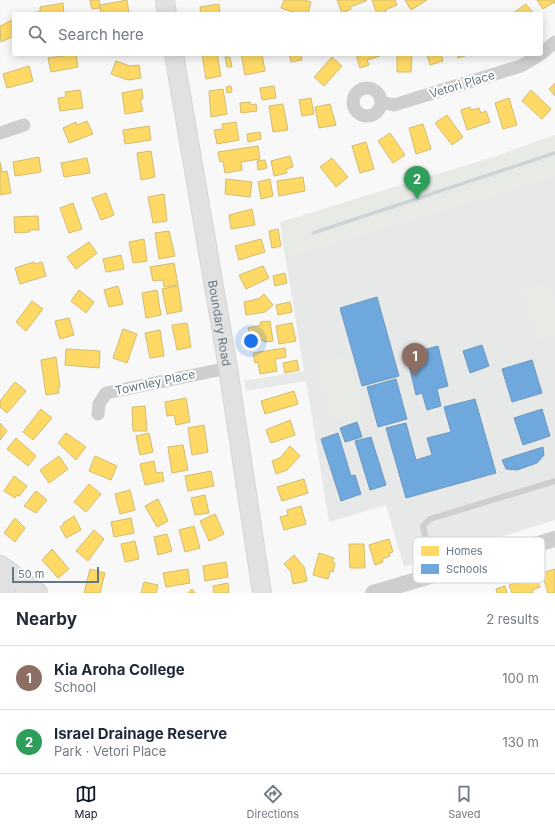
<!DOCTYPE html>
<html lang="en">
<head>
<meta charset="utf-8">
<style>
	:root { --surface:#fff; --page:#f2f2f3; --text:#1f2937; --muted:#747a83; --line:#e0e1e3; --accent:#111827 }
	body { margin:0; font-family:Inter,sans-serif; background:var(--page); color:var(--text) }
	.scale { position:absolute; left:12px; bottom:10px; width:87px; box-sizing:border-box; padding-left:4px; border:2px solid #657782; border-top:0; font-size:11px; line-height:14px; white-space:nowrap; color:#657782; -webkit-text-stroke:3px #fff; paint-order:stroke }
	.you { position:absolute; left:251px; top:341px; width:14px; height:14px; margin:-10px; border:3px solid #fff; border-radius:50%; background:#1a73e8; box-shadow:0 0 0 6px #1a73e833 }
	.badge { display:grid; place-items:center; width:26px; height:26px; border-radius:50%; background:var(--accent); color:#fff; font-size:13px; font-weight:700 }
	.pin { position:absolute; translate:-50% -33px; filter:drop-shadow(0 1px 2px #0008) }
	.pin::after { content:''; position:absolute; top:21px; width:14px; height:12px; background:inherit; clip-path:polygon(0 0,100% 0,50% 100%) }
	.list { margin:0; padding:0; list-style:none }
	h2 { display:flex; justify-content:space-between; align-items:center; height:52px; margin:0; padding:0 16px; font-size:17px }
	h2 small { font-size:13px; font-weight:400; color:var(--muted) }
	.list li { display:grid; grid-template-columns:26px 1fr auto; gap:12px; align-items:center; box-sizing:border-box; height:64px; padding:0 16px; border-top:1px solid var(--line) }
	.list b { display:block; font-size:15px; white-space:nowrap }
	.list p { margin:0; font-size:13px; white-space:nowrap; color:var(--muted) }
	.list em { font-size:13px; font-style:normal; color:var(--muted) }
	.icon { flex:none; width:22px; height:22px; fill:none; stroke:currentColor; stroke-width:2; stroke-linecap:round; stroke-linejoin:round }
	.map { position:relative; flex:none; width:555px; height:593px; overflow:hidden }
	.search { position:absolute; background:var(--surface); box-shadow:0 2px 10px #0003; left:12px; right:12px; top:12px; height:44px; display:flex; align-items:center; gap:10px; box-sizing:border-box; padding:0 14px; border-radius:4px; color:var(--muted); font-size:15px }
	.sheet { height:180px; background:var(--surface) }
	nav { display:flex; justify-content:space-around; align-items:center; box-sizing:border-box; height:56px; border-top:1px solid var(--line); background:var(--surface); font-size:11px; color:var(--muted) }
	nav a { display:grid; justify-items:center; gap:2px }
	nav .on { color:var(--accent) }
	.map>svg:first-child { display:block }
	.built { fill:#e7e9e8 }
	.green { fill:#e8eae5 }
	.homes { fill:#ffd966; stroke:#d1bc6e }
	.schools { fill:#6fa8dc; stroke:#6c99c1 }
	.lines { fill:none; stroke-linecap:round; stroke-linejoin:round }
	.stream { stroke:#cbd5d7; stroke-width:3.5 }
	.secondary-casing { stroke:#d4d5d6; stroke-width:20 }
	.primary-casing { stroke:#d4d5d6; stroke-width:22 }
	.service { stroke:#cececf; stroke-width:6 }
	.minor { stroke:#cececf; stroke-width:13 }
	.tertiary { stroke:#cececf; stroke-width:16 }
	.secondary { stroke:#e1e1e2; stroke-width:18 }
	.primary { stroke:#e1e1e2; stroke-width:20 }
	.labels { text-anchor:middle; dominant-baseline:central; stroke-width:4; stroke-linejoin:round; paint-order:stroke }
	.street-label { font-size:12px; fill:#657782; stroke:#fff }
	.key { fill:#fff; stroke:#d1d6da; stroke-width:1 }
	.key-label { font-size:11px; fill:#657782 }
</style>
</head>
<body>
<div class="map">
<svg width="555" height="593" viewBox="0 0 555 593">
	<rect width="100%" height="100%" fill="#f8f8f8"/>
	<!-- built -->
	<path class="built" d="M555,175v345l-151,47 -18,-62 -57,17 -23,-141 -60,10 -2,-10 60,-10 -19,-115z"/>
	<!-- green -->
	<path class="green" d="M555,135v40l-270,81 -5,-34 213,-65z
		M549,282l6,21v33l-17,5 -15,-52z
		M347,354l18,58 -31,9 -18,-57z"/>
	<!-- homes -->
	<path class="homes" d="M90,0h9l1,8 -8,1z
		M127,0l2,14h-28l-1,-9z
		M284,0h20l7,2 -3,12h-9l-18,-6z
		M337,0h29v1l-16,6 1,2 -9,4z
		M372,0h23l2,5 -12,5 1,2 -9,2z
		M405,0h22l-16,10z
		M537,0h18v4l-1,-2 -11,7z
		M63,3l1,11h-29v-2h5v-5z
		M219,4l1,10h-19l-1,-7z
		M526,4l8,10h-22z
		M14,19v17l-13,6 -1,-16z
		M76,54l2,13 -27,5 -3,-14z
		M202,54h15l4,22 -15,3z
		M241,54h21l3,17 -20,4z
		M289,54h12l1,6 -11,2z
		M356,54h23l1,2 -13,4 2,5 -9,3z
		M397,54h15l-1,18h-14z
		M427,54h14l2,7 -13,4z
		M457,54h14l-13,4z
		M225,57h5l2,10h-5z
		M332,57l10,9 -18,20 -10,-9z
		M116,61l14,5 9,-1 2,13 -13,2 -17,-6z
		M29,66l4,15 -26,7 -4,-14z
		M555,83v13l-6,-7z
		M231,86l1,6 -5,1 -1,-6z
		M274,86l2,12 -14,2 -2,-12z
		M142,89l1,10h-3l3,12 -18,3 -3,-21z
		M223,89l4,25 -16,3 -2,-26z
		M80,90l3,18 -23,3 -2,-13 8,-1 -1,-5z
		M531,90l20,19 -9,10 -20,-18z
		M311,98l3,16 -12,2 -3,-16z
		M509,98l8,27 -14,4 -8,-26z
		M250,102l1,3 5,-1 1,7 -16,2 -1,-10z
		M283,104l5,26 -15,2 -4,-26z
		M330,104l6,21 -17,3 -4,-21z
		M470,107l1,3 8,-2 2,5 5,-2 4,11 -23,8 -6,-20z
		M447,115l16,22 -11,8 -17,-22z
		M87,121l6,13 -24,9 -6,-15 13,-6 1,3z
		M236,122l3,18 -22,4 -3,-14 9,-1 -1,-5z
		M423,124l8,25 -15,5 -7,-26z
		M149,126l2,14 -26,4 -2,-14z
		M260,132l1,7 -13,3 -1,-8z
		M390,133l15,22 -12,8 -15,-22z
		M366,142l8,27 -14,4 -8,-27z
		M258,146l2,13 -19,3 1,8 -17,3 -2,-12 -3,1 -2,-10z
		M151,151l4,26 -14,3 -4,-27z
		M290,156l3,11 -7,2 1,4 -13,3 -3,-15z
		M39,157l2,15 -26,4 -2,-14z
		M87,158l3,15 -26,4 -3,-14z
		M332,158l16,19 -12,10 -16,-20z
		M265,160l2,8 -9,2 -1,-9z
		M0,162l2,10 5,-1 4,22 -11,2z
		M303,177l2,14 -26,5 -2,-15z
		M226,179l26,3 -2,15 -25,-3z
		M270,179l3,17 -12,3 -3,-17z
		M106,193l8,22 -13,5 -9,-22z
		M164,194l3,27 -14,2 -5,-26z
		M73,203l9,26 -13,4 -9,-25z
		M252,209l3,16 -24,4 -2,-14z
		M38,216l1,14h-10l1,2 -15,1 -1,-16z
		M278,229l3,17 -9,2 -3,-17z
		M169,231l6,25 -16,3 -4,-26z
		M144,239l3,22 -14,2 -4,-21z
		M261,239l4,13 -26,8 -4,-14z
		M89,242l8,11 -21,16 -9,-12z
		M121,255l3,14 -18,3 -3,-13z
		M34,262l1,2 7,-2 4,14 -26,8 -5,-16z
		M174,263l4,22 -14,2 -1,-7 -10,1 -3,-14z
		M263,266l6,12 -23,11 -7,-14z
		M285,273l2,10 -12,3 -2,-10z
		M118,286l5,18 -14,3 -5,-17z
		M178,286l4,25 -15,3 -5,-25z
		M79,290l15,12 -8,11 -15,-12z
		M157,290l4,25 -15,3 -4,-25z
		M264,294l9,11 -8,7 -19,3 -2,-13 14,-3z
		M32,301l11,8 -17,22 -10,-9z
		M290,302l2,10 -14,3 -2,-10z
		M69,318l5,17 -14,4 -5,-18z
		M270,321l3,20 -9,1v-2l-13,2 -3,-14 13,-3 -1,-3z
		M187,323l4,24 -14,3 -5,-25z
		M292,323l4,18 -17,3 -3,-18z
		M123,329l14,5 -10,29 -14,-5z
		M160,330l4,26 -14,2 -5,-25z
		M285,348l1,9 -11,2 2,12 -17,3 -2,-12 -3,1 -2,-10z
		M66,349l34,2 -1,17 -34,-3z
		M56,357l4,30h-2l1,6 -13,2 -5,-35z
		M297,360l2,10 -14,3 -2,-10z
		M15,382l11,9 -19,22 -7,-6v-6z
		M294,391l4,13 -33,10 -4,-13z
		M186,398l4,24 -14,3 -2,-10 -7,1 -2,-14z
		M145,406l2,25h-14l-1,-24z
		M41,409l11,9 -19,22 -10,-8z
		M290,420l5,15 -24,8 -5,-13z
		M0,423l7,8 -7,9z
		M204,425l4,27 -16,3 -4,-27z
		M66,433l20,14 -10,13 -18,-17z
		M149,433l4,19 -13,3 -4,-19z
		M16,438l20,18 -8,10 -21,-17z
		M183,445l5,25 -16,3 -4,-26z
		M290,446l10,10 -13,14 -11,4 -4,-13 8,-3z
		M59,456l9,13 -19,14 -9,-13z
		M95,456l22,10 -6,14 -22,-9z
		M154,461l2,12 6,-1 2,9 -19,4 -5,-21z
		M211,471l3,15 -26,5 -3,-15z
		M14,476l13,10 -8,10 -2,-1 -2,3 -11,-7z
		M304,479l4,14 -26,8 -5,-14z
		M89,484l12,10 -15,18 -12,-10z
		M130,490l5,20 -15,4 -5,-20z
		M36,491l11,9 -11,13 -12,-7z
		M205,495l4,18 -14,2 -4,-17z
		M158,499l10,22 -11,6 -12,-21z
		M301,506l5,18 -22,6 -4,-13 8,-2 -1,-5z
		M215,514l9,20 -15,7 -9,-20z
		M74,516l7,14 -15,8 -6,-11 4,-2 -1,-2z
		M15,518l10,10 -10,14 -11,-9z
		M131,518l3,15 -20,4 -3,-15z
		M194,526l6,22 -15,4 -6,-22z
		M94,530l10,9 -16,22 -12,-10z
		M167,534l5,17 -14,4 -4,-18z
		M389,539l4,13 -4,1 1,3 -8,3 1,3 -8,3 -6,-20z
		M135,541l4,18 -14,3 -4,-18z
		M349,544h15l1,24h-15z
		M52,549l17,20 -11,9 -16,-18z
		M319,553l15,5 -2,4 3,1 -2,9 -3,-1 -2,8 -15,-4z
		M294,555l10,12 3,14 -14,3 -2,-12 -7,-8z
		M226,562l2,15 -23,4 -2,-15z
		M90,569l15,4 -5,20h-16z
		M188,569l2,14 -24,4 -3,-14z
		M555,569v24h-7l-6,-20z
		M536,577l4,10 -8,3 1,3h-21l-3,-8z
		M144,582l14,3 -2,8h-15z
		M228,583l1,10h-15l-1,-7z
		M505,586l2,7h-10l-1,-4z
		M192,589l3,4h-7z"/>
	<!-- schools -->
	<path class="schools" d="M377,297l22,79 -37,10 -22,-78z
		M482,345l7,21 -19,7 -7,-22z
		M438,346l10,40 -11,3 4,17 -14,4 -5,-17 -6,2 -8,-34 16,-4 -1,-7z
		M532,360l10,33 -30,9 -10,-33z
		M396,379l11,40 -29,8 -11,-40z
		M475,399l21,74 -90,25 -20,-70 20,-5 10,37 16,-5 -5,-17 24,-6 -7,-25z
		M542,409l8,27 -27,9 -9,-27z
		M357,422l5,15 -17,5 -5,-14z
		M338,433l13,43 4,-1 6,19 -20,7 -20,-62z
		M371,437l15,48 -16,5 -15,-49z
		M543,447l1,8 -7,8 -20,7 -11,-1 -4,-9z"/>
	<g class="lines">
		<!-- stream -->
		<path class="stream" d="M313,233l242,-80"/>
		<defs>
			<g id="secondary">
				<path d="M165,0l2,14"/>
				<path id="s1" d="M174,54l54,314 34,225"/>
			</g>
			<path id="primary" d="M0,566l37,27
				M0,589l5,4"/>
		</defs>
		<!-- secondary casing -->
		<use href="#secondary" class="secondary-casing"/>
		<!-- primary casing -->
		<use href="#primary" class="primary-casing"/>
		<!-- service -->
		<path class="service" d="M450,569l-25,-33 -2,-10 7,-7 125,-38"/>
		<!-- minor -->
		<path class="minor" d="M541,54l14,-12
			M353 102a14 14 0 1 1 28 0a14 14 0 1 1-28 0Z
			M381,102l13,3 68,-21 59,-18 20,-12
			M0,133l24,-8
			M98,414l1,-10 7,-11 122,-25"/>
		<!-- tertiary -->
		<path class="tertiary" d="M373,593l182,-54"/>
		<!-- secondary -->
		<use href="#secondary" class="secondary"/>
		<!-- primary -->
		<use href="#primary" class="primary"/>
	</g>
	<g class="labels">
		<!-- street labels -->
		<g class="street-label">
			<text transform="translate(462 84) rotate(-17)">Vetori Place</text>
			<text stroke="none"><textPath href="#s1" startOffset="273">Boundary Road</textPath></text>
			<text transform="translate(155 382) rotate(-12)">Townley Place</text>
		</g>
	</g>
	<!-- legend -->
	<rect x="413" y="537" width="132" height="46" rx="6" class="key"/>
	<rect x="421" y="546" width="18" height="10" fill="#ffd966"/>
	<rect x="421" y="564" width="18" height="10" fill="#6fa8dc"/>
	<g class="key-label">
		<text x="446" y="555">Homes</text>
		<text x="446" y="573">Schools</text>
	</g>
</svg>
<div class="scale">50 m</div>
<div class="you"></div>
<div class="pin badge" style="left:415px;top:376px;background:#8d6e63">1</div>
<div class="pin badge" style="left:417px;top:199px;background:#2e9e5b">2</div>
<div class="search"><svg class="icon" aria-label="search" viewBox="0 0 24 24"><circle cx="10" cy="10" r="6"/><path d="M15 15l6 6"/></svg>Search here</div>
</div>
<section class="sheet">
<h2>Nearby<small>2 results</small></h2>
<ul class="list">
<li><span class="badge" style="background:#8d6e63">1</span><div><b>Kia Aroha College</b><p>School</p></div><em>100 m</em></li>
<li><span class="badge" style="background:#2e9e5b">2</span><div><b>Israel Drainage Reserve</b><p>Park · Vetori Place</p></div><em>130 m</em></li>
</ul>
</section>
<nav>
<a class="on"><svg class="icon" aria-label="map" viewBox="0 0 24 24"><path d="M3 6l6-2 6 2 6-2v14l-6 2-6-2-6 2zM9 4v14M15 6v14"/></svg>Map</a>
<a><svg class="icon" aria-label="directions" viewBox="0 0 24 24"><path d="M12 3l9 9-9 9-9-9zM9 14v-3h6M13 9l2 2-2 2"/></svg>Directions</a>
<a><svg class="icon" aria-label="saved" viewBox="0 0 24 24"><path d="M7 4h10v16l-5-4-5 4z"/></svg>Saved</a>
</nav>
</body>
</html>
